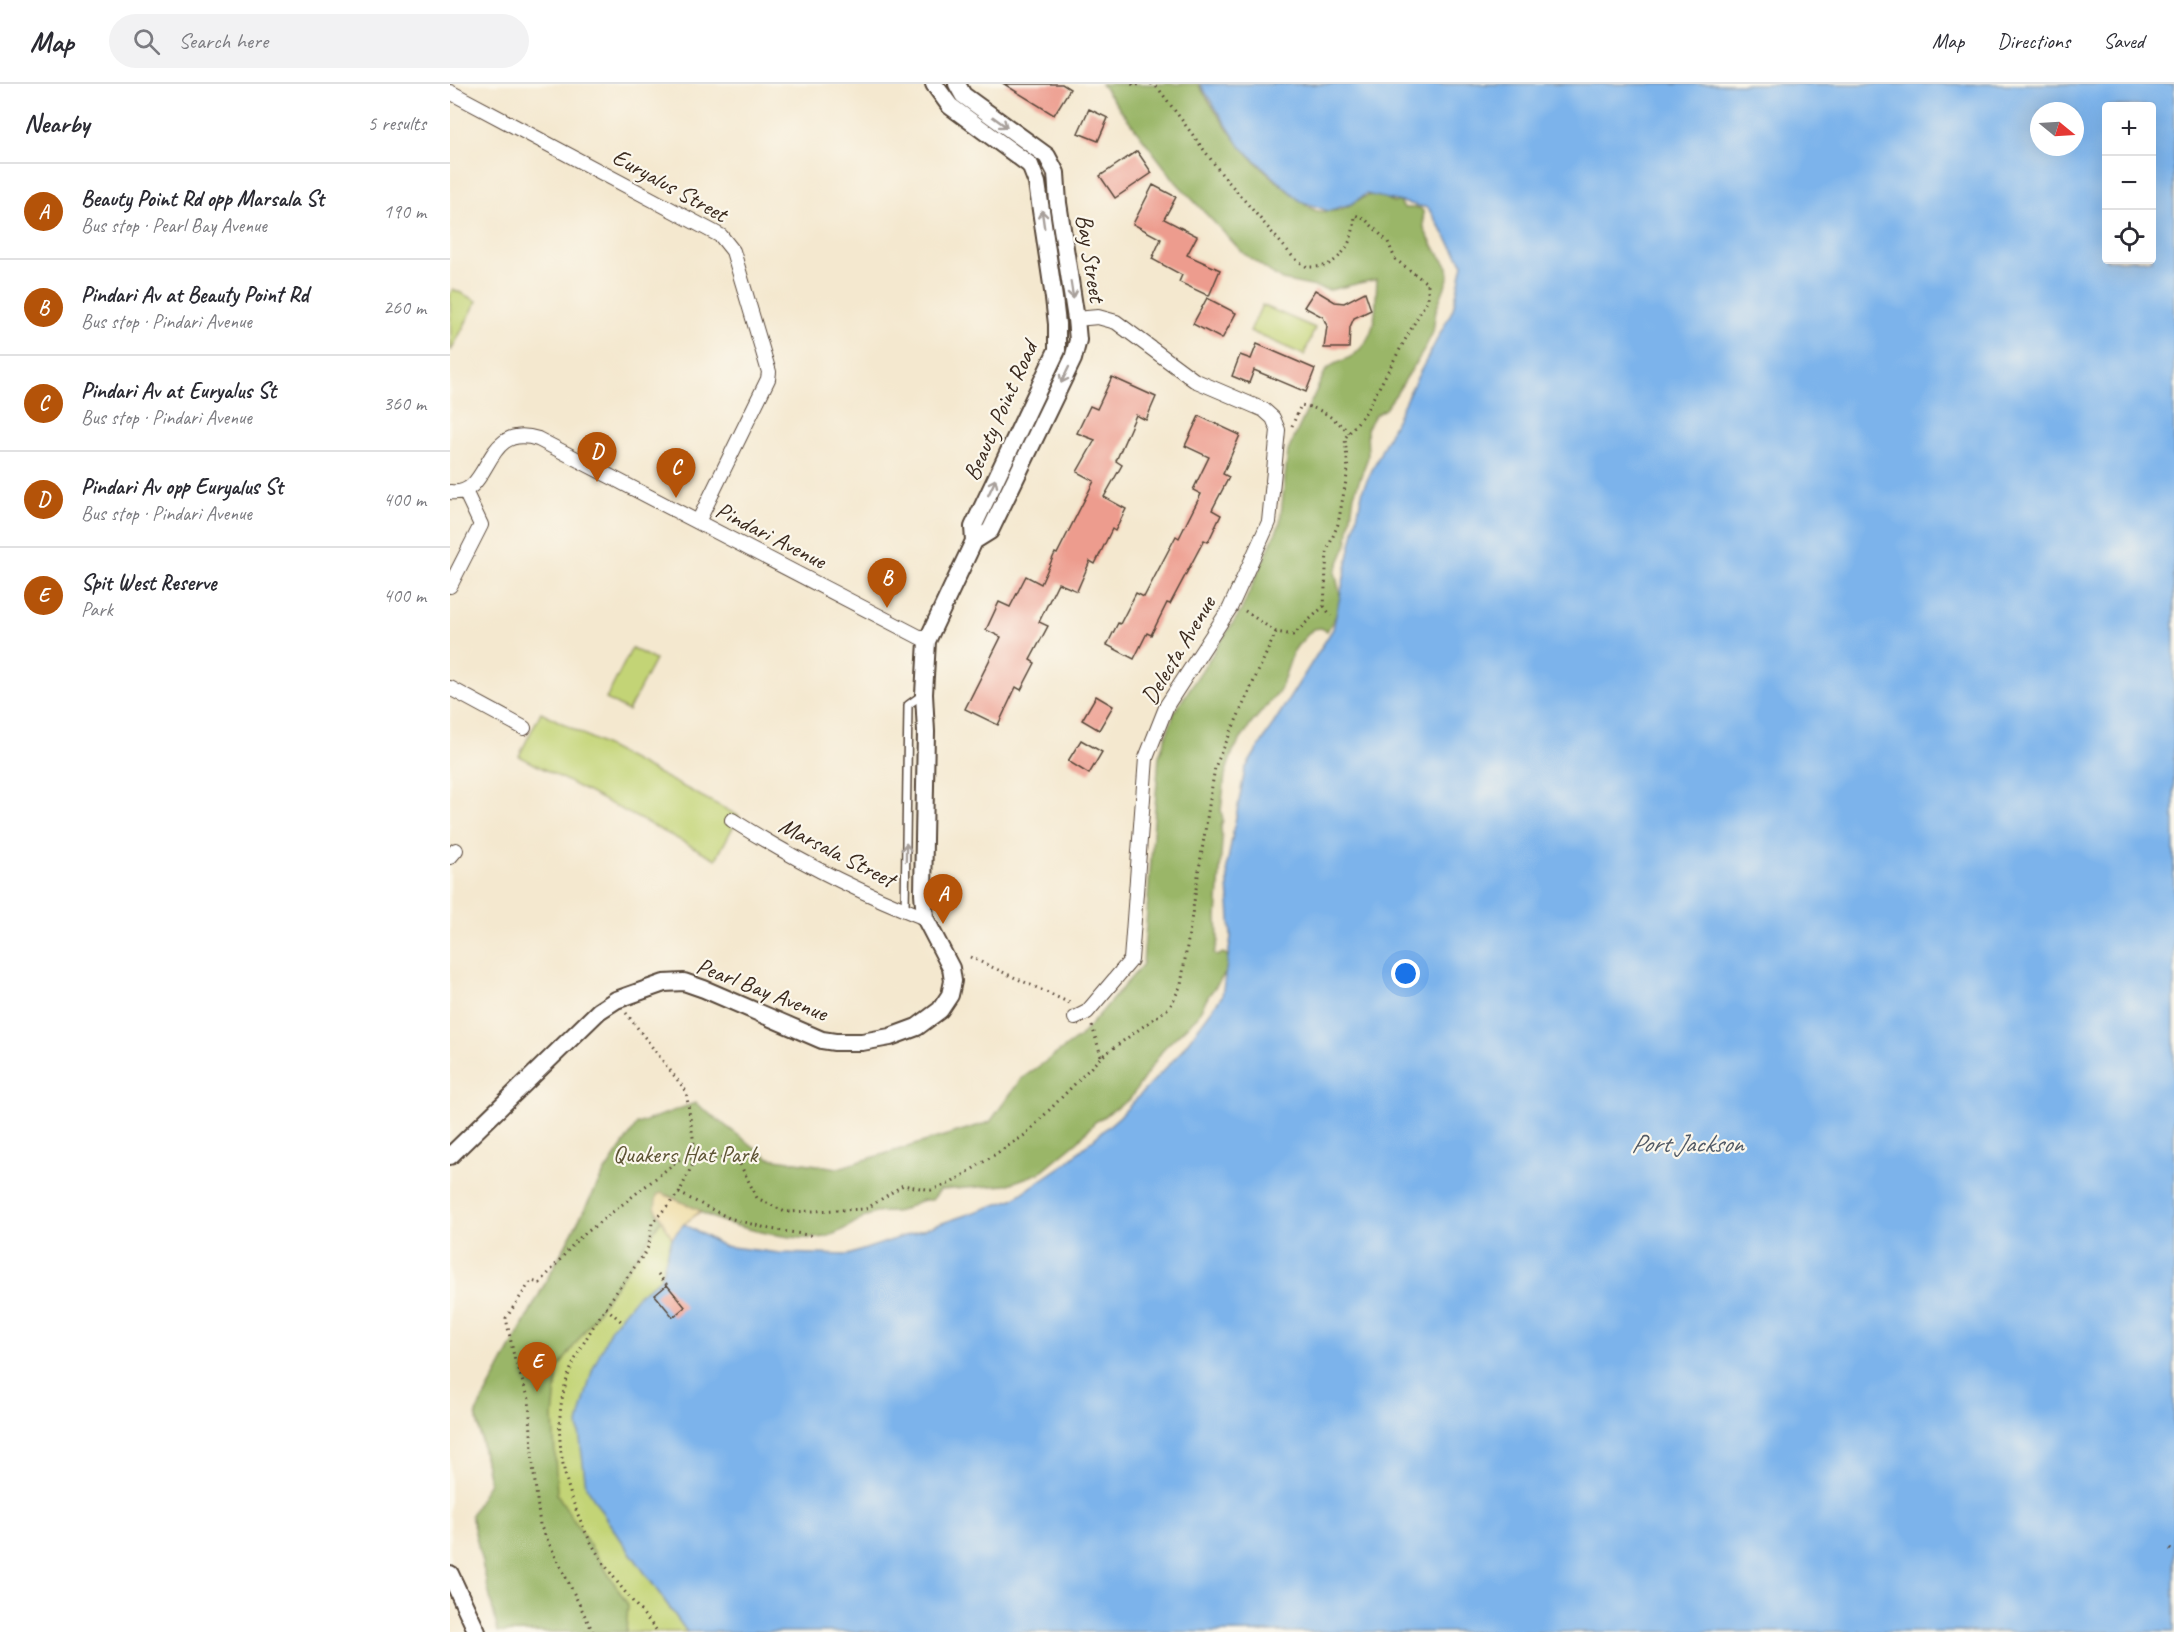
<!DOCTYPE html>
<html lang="en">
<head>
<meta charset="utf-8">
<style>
	:root { --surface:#fff; --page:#f2f2f3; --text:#2b2b33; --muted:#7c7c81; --line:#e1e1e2; --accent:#b45309 }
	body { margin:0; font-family:Caveat,sans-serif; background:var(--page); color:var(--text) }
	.controls { position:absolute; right:18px; top:18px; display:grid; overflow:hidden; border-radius:6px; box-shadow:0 6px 24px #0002 }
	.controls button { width:54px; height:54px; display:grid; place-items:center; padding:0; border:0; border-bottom:2px solid var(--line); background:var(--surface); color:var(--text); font:30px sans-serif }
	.compass { position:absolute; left:1580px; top:18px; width:54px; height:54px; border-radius:50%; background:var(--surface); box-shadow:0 6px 24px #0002; rotate:108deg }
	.you { position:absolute; left:956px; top:890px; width:21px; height:21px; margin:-15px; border:4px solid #fff; border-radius:50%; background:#1a73e8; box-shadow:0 0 0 9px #1a73e833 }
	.badge { display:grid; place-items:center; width:39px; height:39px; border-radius:50%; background:var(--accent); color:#fff; font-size:20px; font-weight:700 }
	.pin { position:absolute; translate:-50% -50px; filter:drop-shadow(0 2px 3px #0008) }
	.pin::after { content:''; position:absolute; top:32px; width:21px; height:18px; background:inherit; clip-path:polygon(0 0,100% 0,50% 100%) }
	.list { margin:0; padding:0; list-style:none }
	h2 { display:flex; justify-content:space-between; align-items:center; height:78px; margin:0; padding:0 24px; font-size:26px }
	h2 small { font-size:20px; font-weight:400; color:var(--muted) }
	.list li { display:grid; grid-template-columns:39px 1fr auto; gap:18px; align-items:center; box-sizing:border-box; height:96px; padding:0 24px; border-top:2px solid var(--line) }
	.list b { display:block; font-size:22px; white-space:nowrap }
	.list p { margin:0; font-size:20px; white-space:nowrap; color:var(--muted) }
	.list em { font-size:20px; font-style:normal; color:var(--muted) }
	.icon { flex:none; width:33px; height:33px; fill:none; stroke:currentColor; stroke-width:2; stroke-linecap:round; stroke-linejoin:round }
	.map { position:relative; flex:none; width:1724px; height:1548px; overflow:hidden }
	header { display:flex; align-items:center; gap:36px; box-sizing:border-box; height:84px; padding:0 30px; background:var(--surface); border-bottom:2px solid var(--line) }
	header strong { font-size:28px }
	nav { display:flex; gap:33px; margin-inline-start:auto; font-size:21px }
	.search { width:420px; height:54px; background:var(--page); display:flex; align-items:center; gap:15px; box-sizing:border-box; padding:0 21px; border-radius:33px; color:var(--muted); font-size:22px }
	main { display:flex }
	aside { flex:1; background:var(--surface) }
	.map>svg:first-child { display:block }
	.green { fill:#c3d476; stroke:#7f7f4a; stroke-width:1.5 }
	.forest { fill:#9ab667; stroke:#6a7042; stroke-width:1.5 }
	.sand { fill:#eeda9e; stroke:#94825e; stroke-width:1.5 }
	.water { fill:#7bb3eb; stroke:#5b6e84; stroke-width:1.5; fill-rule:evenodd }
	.building { fill:#ed9c8e }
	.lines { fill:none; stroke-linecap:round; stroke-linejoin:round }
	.service-casing { stroke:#574639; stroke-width:10 }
	.minor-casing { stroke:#574639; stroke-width:16 }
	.tertiary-casing { stroke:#574639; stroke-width:20 }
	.path { stroke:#574639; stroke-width:3; stroke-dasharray:1.5 4.5; stroke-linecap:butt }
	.service { stroke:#fff; stroke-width:7 }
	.minor { stroke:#fff; stroke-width:14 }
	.tertiary { stroke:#fff; stroke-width:16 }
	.oneway { stroke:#a79f9a }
	.labels { text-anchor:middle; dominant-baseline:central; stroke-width:4.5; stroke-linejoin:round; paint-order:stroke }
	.street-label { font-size:24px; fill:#3b2a1e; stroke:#fbf7ec }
	.park-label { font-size:24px; fill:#5d5434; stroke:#fbf7ec }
	.water-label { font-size:26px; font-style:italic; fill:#515a66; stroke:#fbf7ec }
</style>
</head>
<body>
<header>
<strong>Map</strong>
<div class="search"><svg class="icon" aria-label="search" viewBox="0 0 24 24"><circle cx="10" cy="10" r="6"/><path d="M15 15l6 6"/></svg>Search here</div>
<nav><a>Map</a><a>Directions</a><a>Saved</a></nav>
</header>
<main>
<aside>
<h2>Nearby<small>5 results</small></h2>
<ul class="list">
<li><span class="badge">A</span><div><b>Beauty Point Rd opp Marsala St</b><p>Bus stop · Pearl Bay Avenue</p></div><em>190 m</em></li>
<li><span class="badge">B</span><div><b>Pindari Av at Beauty Point Rd</b><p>Bus stop · Pindari Avenue</p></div><em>260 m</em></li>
<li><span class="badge">C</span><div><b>Pindari Av at Euryalus St</b><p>Bus stop · Pindari Avenue</p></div><em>360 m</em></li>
<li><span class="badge">D</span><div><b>Pindari Av opp Euryalus St</b><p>Bus stop · Pindari Avenue</p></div><em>400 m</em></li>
<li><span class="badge">E</span><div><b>Spit West Reserve</b><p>Park</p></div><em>400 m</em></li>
</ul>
</aside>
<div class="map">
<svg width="1724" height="1548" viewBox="0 0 1724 1548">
	<rect width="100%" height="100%" fill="#fbf7ec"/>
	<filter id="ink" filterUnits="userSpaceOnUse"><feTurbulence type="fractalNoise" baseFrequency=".0167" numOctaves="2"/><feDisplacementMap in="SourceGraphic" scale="12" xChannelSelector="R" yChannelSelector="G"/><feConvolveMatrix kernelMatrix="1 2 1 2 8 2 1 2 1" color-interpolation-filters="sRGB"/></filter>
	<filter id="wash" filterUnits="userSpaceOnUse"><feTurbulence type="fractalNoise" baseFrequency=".008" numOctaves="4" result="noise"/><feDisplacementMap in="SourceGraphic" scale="24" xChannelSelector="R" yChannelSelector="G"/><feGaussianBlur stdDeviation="1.35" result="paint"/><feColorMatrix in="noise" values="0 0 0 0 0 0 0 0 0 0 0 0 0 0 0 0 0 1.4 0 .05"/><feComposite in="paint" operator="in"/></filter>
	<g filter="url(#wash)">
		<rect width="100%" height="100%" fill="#f4e8cf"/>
		<!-- green -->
		<path class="green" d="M3,205l24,12 -26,50 -1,-57z
			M812,221l53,23 -11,27 -54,-24z
			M182,564l23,12 -27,51 -22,-12z
			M91,628l198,104 -23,43 -197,-103z
			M154,1089l58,46 10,19 -12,41 -21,15 -32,226 80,112h-184l-14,-150 -13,-69z"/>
		<!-- forest -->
		<path class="forest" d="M651,0h97c13,20 26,42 42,61 10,13 63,62 77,66 4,1 10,0 14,0 27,-1 32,-30 63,-8l5,-2 5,7h16l3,3 1,18 9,17 15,21 1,9 -13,34 -3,22 -10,20 -27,42 -11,15 -10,6 -8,14 1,28 -14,38 -7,49 -12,28 5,22 -1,21 -4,2 -8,14 -6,-3 -8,1 -15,16 -5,7 -13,38 -29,34 -18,27 -8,24 -4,36 2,9 -2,7 1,14 -5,77 1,23 -4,13 3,2 6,-3 6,3 -1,14 -19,25 -12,22 -33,31 -34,51 -35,23 -17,19 -39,32 -33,12 -66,5 -8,10c-16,-1 -17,5 -30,10 -9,4 -18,1 -27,3 -16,4 -32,20 -50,24 -26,6 -94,-10 -118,-22 -14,-6 -26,-15 -41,-20l-9,18 5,6 -104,150 -5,48 4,77 71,111 -2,27h-128l-27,-117 18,-33 -13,-69 128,-240 33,-49 58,-21 74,55 69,10 152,-46 31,-43 59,-42 63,-73 16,-208 16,-45 66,-100 39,-88 8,-72 38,-81c8,-8 20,-9 29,-16 24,-21 20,-45 22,-75l-47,11 -48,-10 -39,-27 -67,-71z"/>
		<!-- sand -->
		<path class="sand" d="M211,1109l40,18 -17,13 -12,14 -17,-31 2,-12z"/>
		<!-- water -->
		<path class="water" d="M750,0h974v1548h-1487l-80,-112 -21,-34 -8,-62 14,-53 19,-43 28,-34 21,-15 12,-41 12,-14 39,22 56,7 69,2 165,-56 52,-35 55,-48 58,-61 44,-59 9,-59 -4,-72 18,-96 88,-140 30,-140 46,-96 44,-84 10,-45 -35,-56 -62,-14 -15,10 -23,7 -28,-10 -60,-55zM1656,22h46v154h-46zM1589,27h36v36h-36z"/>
		<g id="blocks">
			<!-- building -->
			<path class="building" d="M554,0h58l8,5 -16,26z
				M639,25l19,9 -10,23 -20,-8z
				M687,67l15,22 -37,25 -15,-22z
				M703,101l23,12 -12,22 33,17 -10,19 33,15 -11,26 -30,-14 3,-7 -30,-16 9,-20 -28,-15z
				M865,206l20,12 9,1 21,-11 6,18 -17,8 -4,9 -1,21h-25l3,-22 -4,-9 -19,-10z
				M757,214l29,15 -14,26 -29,-15z
				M807,260l58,25 -9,23 -52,-22 -5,13 -17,-7 8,-21 11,4z
				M662,293l44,20 -10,23 -10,-5 -20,46 6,4 -18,32 22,12 -11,22 -3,-2 -17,35 -5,-3 -13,30 -19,-8 -19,39 9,4 -18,34 5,3 -14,27 -5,-3 -18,38 -33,-16 36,-72 -15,-7 13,-28 11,5 16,-31 15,8 14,-31 2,1 37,-73 -17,-9 18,-32 -18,-7 13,-27 7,3z
				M749,332l41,19 -17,39 6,3 -17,33 9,5 -13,27 -4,-2 -34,64 -3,-1 -16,32 -4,-2 -13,26 -27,-14 11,-22 2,1 16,-31 8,4 32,-61 3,2 22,-44 -8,-4 16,-33 -24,-11z
				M646,612l17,10 -14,24 -17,-10z
				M631,656l21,12 -13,22 -21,-13z
				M217,1201l18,22 -12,10 -18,-22z"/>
		</g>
	</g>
	<g filter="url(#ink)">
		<use href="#blocks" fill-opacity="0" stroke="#574639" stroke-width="1.5"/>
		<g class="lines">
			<defs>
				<path id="service" d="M455,826l3,-205 14,-10"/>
				<path id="minor" d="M0,8l271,144 12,15 36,121 -1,7 -70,143
					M0,408c43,6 31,-71 88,-53l389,202
					M0,502l31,-61 -16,-34
					M0,604l74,40
					M282,736c60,38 126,72 193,98
					M0,773l6,-7
					M625,934l12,-6 44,-52 15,-202 21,-53 63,-97 39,-86 9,-92 -5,-12 -9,-8 -70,-30 -78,-58 -18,-5 -22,2"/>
				<path id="tertiary" d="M507,0l6,11 84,61 9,17 2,30 18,116 2,21 -5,19 -83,172 -16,10
					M0,1072l149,-145 17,-11 48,-17 20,-1 20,7 118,51 13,2h27l28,-5 27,-10 23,-17 10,-15 3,-14 -2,-13 -26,-50 -2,-25 3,-161 -2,-38 3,-53 47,-100 -1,-14 84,-177v-26l-3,-26 -17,-115 -7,-18 -80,-59 -16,-22
					M0,1490l27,58"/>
			</defs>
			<!-- service casing -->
			<use href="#service" class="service-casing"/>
			<!-- minor casing -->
			<use href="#minor" class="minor-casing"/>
			<!-- tertiary casing -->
			<use href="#tertiary" class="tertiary-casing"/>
			<!-- path -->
			<path class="path" d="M682,0l2,2 7,-2
				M842,342l9,-21c21,3 33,14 48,27
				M874,522l7,10
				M795,527l31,21
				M520,873l102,47
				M176,929l60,78 10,66 -17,36 -27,30 -3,22 -4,8c-25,34 -52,69 -70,107 -26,51 -16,113 7,164 17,40 49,75 76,108
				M642,942l9,30
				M229,1109l50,25 41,11 45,7
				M208,1190l9,11
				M156,1224l16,14
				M1720,1465l4,3
				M143,1548l-53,-107 -7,-59 -4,-67 -14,-38 -9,-43 25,-37 9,2 37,-43 103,-81 57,-1 20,40 28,14 81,-3 37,-24 28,5 20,-7 74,-48 76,-78 69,-50 11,-22 34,-218 61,-135 17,3 31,-29 3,-55 11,-27 10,-54 -3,-32 20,-25 51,-93 12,-21v-15l-33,-25 -7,-17 -23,-23 -10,-4c-1,21 -8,40 -28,50 -5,2 -14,2 -20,2l-14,-10 -72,-84 -63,-85 -7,-4"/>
			<!-- service -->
			<use href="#service" class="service"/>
			<!-- minor -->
			<use href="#minor" class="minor"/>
			<!-- tertiary -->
			<use href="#tertiary" class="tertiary"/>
		</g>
		<!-- one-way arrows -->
		<defs><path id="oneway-shaft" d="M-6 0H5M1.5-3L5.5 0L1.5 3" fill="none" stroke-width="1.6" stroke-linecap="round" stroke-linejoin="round" transform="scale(1.5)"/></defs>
		<g class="oneway">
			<use href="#oneway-shaft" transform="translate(550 38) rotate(36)"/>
			<use href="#oneway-shaft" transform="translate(593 135) rotate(-98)"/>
			<use href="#oneway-shaft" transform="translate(622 206) rotate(81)"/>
			<use href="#oneway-shaft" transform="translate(615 291) rotate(116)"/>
			<use href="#oneway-shaft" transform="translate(542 403) rotate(-65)"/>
			<use href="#oneway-shaft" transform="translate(456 768) rotate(-89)"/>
		</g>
	</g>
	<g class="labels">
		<!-- street labels -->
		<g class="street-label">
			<text transform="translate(220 101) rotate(29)">Euryalus Street</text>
			<text transform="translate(641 174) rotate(81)">Bay Street</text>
			<text transform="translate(550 327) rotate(-66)">Beauty Point Road</text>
			<text transform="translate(321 451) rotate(27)">Pindari Avenue</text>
			<text transform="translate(728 566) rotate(-59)">Delecta Avenue</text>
			<text transform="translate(387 768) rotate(27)">Marsala Street</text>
			<text transform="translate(312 905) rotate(21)">Pearl Bay Avenue</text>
		</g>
		<!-- park labels -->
		<g class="park-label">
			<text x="235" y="1070">Quakers Hat Park</text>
		</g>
		<!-- water labels -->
		<g class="water-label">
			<text x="1237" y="1059">Port Jackson</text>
		</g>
	</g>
</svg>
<div class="controls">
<button>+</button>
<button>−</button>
<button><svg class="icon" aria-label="locate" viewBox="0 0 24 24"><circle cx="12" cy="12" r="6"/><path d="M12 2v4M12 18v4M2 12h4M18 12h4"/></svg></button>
</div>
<svg class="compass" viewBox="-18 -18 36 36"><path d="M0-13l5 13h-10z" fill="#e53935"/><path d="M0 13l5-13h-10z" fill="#7c7c81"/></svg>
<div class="you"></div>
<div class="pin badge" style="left:493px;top:840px">A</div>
<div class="pin badge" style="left:437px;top:524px">B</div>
<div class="pin badge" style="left:226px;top:414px">C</div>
<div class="pin badge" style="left:147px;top:398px">D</div>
<div class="pin badge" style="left:87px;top:1308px">E</div>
</div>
</main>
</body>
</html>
